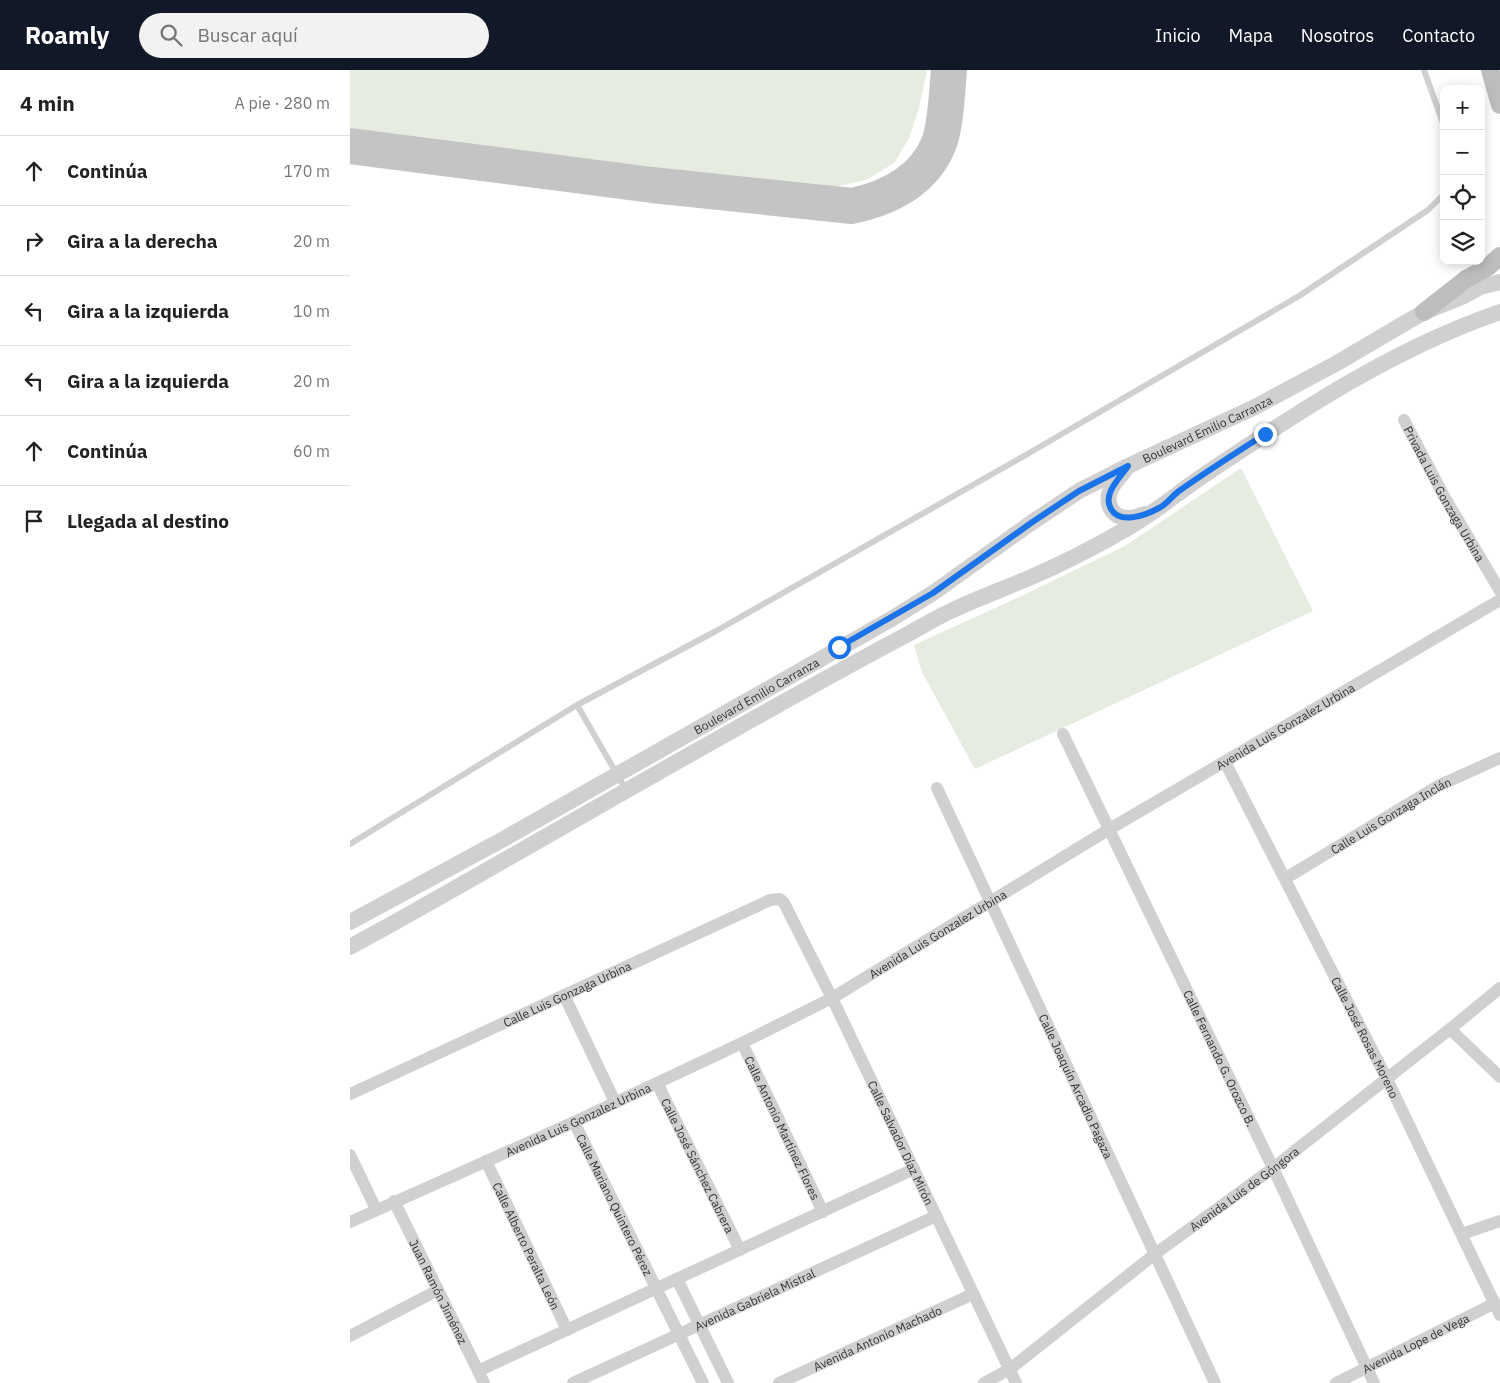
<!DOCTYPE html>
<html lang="es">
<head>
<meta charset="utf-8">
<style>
	:root { --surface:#fff; --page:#f2f2f2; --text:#222; --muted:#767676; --line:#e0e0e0; --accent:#111827 }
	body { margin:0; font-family:"IBM Plex Sans",sans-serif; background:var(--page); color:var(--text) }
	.controls { position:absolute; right:15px; top:15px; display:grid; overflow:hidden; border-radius:10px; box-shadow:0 2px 12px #0003 }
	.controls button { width:45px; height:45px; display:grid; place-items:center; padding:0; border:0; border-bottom:1px solid var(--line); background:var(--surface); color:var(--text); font:25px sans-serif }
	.stop { position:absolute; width:15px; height:15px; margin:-11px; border:4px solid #1a73e8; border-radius:50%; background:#fff }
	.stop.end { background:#1a73e8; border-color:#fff; box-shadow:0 1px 5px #0008 }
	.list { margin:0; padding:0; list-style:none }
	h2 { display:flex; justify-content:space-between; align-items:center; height:65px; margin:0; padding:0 20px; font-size:21px }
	h2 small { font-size:16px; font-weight:400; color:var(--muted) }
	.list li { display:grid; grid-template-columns:32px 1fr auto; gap:15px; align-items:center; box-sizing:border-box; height:70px; padding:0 20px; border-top:1px solid var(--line) }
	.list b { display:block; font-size:19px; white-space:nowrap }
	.list em { font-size:16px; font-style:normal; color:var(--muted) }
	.icon { flex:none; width:28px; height:28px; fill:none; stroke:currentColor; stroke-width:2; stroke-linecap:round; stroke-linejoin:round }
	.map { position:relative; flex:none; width:1150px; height:1313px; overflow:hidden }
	header { display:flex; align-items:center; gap:30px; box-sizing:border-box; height:70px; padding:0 25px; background:var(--accent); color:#fff }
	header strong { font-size:24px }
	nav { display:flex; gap:28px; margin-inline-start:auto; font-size:18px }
	.search { width:350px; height:45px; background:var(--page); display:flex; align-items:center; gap:12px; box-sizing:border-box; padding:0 18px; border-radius:28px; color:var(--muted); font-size:19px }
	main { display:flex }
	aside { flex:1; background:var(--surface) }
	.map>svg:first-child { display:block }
	.green { fill:#e6ecdf }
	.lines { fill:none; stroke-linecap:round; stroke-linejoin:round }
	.taxiway { stroke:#c4c4c4; stroke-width:36 }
	.service { stroke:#d0d0d0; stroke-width:6 }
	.minor { stroke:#d0d0d0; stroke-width:12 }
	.tertiary { stroke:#d0d0d0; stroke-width:16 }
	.secondary { stroke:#bdbdbd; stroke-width:18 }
	.route { stroke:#1a73e8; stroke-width:6 }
	.labels { text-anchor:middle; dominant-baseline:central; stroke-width:5; stroke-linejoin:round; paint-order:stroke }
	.street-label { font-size:12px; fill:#333; stroke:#fff }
</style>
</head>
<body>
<header>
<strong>Roamly</strong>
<div class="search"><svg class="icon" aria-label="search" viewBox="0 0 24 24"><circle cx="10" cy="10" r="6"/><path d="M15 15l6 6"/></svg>Buscar aquí</div>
<nav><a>Inicio</a><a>Mapa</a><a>Nosotros</a><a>Contacto</a></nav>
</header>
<main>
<aside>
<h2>4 min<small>A pie · 280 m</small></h2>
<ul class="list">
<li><svg class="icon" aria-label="ahead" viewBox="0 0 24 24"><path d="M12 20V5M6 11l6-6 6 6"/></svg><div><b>Continúa</b></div><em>170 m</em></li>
<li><svg class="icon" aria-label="right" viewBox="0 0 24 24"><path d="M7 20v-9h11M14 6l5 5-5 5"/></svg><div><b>Gira a la derecha</b></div><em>20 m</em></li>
<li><svg class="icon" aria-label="left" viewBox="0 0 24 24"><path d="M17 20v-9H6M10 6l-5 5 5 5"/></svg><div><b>Gira a la izquierda</b></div><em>10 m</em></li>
<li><svg class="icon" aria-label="left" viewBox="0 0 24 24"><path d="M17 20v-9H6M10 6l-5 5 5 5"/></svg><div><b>Gira a la izquierda</b></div><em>20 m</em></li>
<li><svg class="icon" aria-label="ahead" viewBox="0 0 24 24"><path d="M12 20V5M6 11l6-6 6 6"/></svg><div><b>Continúa</b></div><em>60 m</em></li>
<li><svg class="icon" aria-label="arrive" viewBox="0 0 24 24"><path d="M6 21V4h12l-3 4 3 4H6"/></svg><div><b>Llegada al destino</b></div></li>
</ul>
</aside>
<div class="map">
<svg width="1150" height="1313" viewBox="0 0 1150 1313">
	<rect width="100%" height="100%" fill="#fff"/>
	<!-- green -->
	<path class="green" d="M0,0h577l-8,38 -10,30 -15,25 -28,17 -31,7 -90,-3 -395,-49z
		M891,398l72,143 -338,158 -53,-97 -8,-27 103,-47 108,-52z"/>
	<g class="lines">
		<!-- taxiway -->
		<path class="taxiway" d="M0,76l302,39 200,21c37,-8 72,-25 87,-63 7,-19 8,-52 10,-73"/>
		<!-- service -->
		<path class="service" d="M1074,0l20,56
			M227,635l49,85
			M0,774l227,-139 139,-74 308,-175 275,-160 129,-86 16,-16"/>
		<!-- minor -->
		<g class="minor">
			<path id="s1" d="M1054,350l41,78 55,93"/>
			<path id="s2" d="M713,664l210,434 101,215"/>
			<path id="s3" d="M875,692l162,317 113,236"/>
			<path id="s4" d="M587,718l278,595"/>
			<path id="s5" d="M936,808l152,-92 62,-28"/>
			<path d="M214,925l51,107"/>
			<path d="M1100,959l50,48"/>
			<path id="s6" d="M392,973l81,169"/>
			<path id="s7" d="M307,1013l83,167"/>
			<path id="s8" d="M0,1024l420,-194 10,-1 4,4 48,95 184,385"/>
			<path id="s9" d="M224,1052l129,261"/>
			<path d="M0,1085l26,54"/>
			<path id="s10" d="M136,1091l81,169"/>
			<path id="s11" d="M44,1131l90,182"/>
			<path id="s12" d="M0,1152l224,-100 168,-79 90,-45 276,-168 392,-230"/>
			<path d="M1112,1164l38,-13"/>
			<path d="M327,1209l51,104"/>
			<path d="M0,1266l88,-46"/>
			<path d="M128,1301l436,-202"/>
			<path id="s13" d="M223,1313l363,-167"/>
			<path id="s14" d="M429,1313l194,-89"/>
			<path id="s15" d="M634,1313l26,-14 145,-115 118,-86 177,-139 50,-41"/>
			<path id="s16" d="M986,1313l159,-80"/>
		</g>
		<!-- tertiary -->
		<g class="tertiary">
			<path d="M775,400c-4,6 -11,12 -14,19 -7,15 2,30 19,29 5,0 10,-3 15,-4"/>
			<path id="s17" d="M0,852l150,-81 393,-223 40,-25 98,-70 48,-32 49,-25 127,-59 82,-44 87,-51 40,-16 16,-9 20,-5"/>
			<path d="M0,877l40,-22c173,-97 343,-198 518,-291 15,-8 29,-17 45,-24 25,-12 51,-21 76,-32 33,-14 66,-31 97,-49 30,-17 55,-39 84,-58 91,-61 185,-123 290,-159"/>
		</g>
		<!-- secondary -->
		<path class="secondary" d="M1140,0l10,35
			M1074,242l42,-33 22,-12 12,-11"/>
	</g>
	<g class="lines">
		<!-- route -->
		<path class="route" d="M489,577l94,-54 98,-70 48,-32 49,-25c-8,12 -26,28 -17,43 9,16 35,6 48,-1 8,-4 13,-12 20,-17 28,-20 57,-38 86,-57"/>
	</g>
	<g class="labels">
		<!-- street labels -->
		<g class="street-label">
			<text stroke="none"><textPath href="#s17" startOffset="990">Boulevard Emilio Carranza</textPath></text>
			<text stroke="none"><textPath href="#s1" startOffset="84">Privada Luis Gonzaga Urbina</textPath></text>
			<text stroke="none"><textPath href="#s17" startOffset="465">Boulevard Emilio Carranza</textPath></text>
			<text stroke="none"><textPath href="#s12" startOffset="1060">Avenida Luis Gonzalez Urbina</textPath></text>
			<text stroke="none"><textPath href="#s5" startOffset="122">Calle Luis Gonzaga Inclán</textPath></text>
			<text stroke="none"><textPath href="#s12" startOffset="655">Avenida Luis Gonzalez Urbina</textPath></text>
			<text stroke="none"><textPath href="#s8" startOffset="239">Calle Luis Gonzaga Urbina</textPath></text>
			<text stroke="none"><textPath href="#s3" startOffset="309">Calle José Rosas Moreno</textPath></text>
			<text stroke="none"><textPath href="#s2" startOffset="360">Calle Fernando G. Orozco B.</textPath></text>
			<text stroke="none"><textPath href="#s4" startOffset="329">Calle Joaquín Arcadio Pagaza</textPath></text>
			<text stroke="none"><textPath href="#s12" startOffset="250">Avenida Luis Gonzalez Urbina</textPath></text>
			<text stroke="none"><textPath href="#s6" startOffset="94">Calle Antonio Martínez Flores</textPath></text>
			<text stroke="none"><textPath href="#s8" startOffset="745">Calle Salvador Díaz Mirón</textPath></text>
			<text stroke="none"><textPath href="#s7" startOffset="92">Calle José Sánchez Cabrera</textPath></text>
			<text stroke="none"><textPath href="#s15" startOffset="325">Avenida Luis de Góngora</textPath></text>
			<text stroke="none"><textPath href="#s9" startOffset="92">Calle Mariano Quintero Pérez</textPath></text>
			<text stroke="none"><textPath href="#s10" startOffset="94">Calle Alberto Peralta León</textPath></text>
			<text stroke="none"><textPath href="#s11" startOffset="101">Juan Ramón Jiménez</textPath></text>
			<text stroke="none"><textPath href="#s13" startOffset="200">Avenida Gabriela Mistral</textPath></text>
			<text stroke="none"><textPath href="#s14" startOffset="108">Avenida Antonio Machado</textPath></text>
			<text stroke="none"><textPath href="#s16" startOffset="89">Avenida Lope de Vega</textPath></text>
		</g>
	</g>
</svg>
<div class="controls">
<button>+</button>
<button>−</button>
<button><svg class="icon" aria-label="locate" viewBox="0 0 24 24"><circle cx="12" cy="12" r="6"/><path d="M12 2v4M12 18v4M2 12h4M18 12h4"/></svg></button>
<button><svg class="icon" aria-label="layers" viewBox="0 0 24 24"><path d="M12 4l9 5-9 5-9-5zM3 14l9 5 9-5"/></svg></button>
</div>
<div class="stop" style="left:489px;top:577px"></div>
<div class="stop end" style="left:915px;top:364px"></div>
</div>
</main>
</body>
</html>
